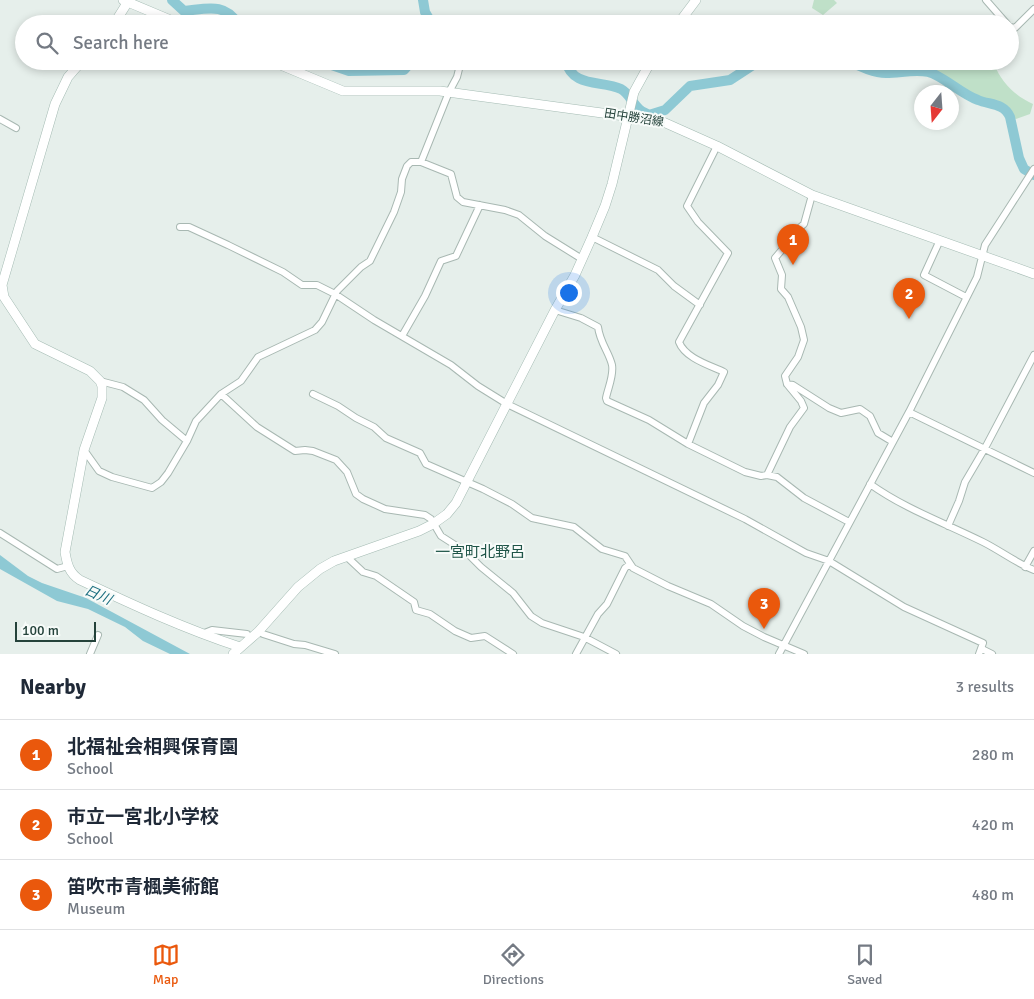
<!DOCTYPE html>
<html lang="en">
<head>
<meta charset="utf-8">
<style>
	:root { --surface:#fff; --page:#f6f6f7; --text:#1f2937; --muted:#747a83; --line:#e0e1e3; --accent:#ea580c }
	body { margin:0; font-family:Signika,"Noto Sans JP",sans-serif; background:var(--page); color:var(--text) }
	.compass { position:absolute; left:914px; top:85px; width:45px; height:45px; border-radius:50%; background:var(--surface); box-shadow:0 2px 8px #0003; rotate:197deg }
	.scale { position:absolute; left:15px; bottom:12px; width:81px; box-sizing:border-box; padding-left:5px; border:2px solid #24423a; border-top:0; font-size:14px; line-height:18px; white-space:nowrap; color:#24423a; -webkit-text-stroke:4px #f7fbf9; paint-order:stroke }
	.you { position:absolute; left:568px; top:292px; width:18px; height:18px; margin:-12px; border:4px solid #fff; border-radius:50%; background:#1a73e8; box-shadow:0 0 0 8px #1a73e833 }
	.badge { display:grid; place-items:center; width:32px; height:32px; border-radius:50%; background:var(--accent); color:#fff; font-size:16px; font-weight:700 }
	.pin { position:absolute; translate:-50% -41px; filter:drop-shadow(0 1px 2px #0008) }
	.pin::after { content:''; position:absolute; top:26px; width:18px; height:15px; background:inherit; clip-path:polygon(0 0,100% 0,50% 100%) }
	.list { margin:0; padding:0; list-style:none }
	h2 { display:flex; justify-content:space-between; align-items:center; height:65px; margin:0; padding:0 20px; font-size:21px }
	h2 small { font-size:16px; font-weight:400; color:var(--muted) }
	.list li { display:grid; grid-template-columns:32px 1fr auto; gap:15px; align-items:center; box-sizing:border-box; height:70px; padding:0 20px; border-top:1px solid var(--line) }
	.list b { display:block; font-size:19px; white-space:nowrap }
	.list p { margin:0; font-size:16px; white-space:nowrap; color:var(--muted) }
	.list em { font-size:16px; font-style:normal; color:var(--muted) }
	.icon { flex:none; width:28px; height:28px; fill:none; stroke:currentColor; stroke-width:2; stroke-linecap:round; stroke-linejoin:round }
	.map { position:relative; flex:none; width:1034px; height:654px; overflow:hidden }
	.search { position:absolute; background:var(--surface); box-shadow:0 2px 8px #0003; left:15px; right:15px; top:15px; height:55px; display:flex; align-items:center; gap:12px; box-sizing:border-box; padding:0 18px; border-radius:28px; color:var(--muted); font-size:19px }
	.sheet { height:275px; background:var(--surface) }
	nav { display:flex; justify-content:space-around; align-items:center; box-sizing:border-box; height:70px; border-top:1px solid var(--line); background:var(--surface); font-size:14px; color:var(--muted) }
	nav a { display:grid; justify-items:center; gap:2px }
	nav .on { color:var(--accent) }
	.map>svg:first-child { display:block }
	.green { fill:#bfe0c8 }
	.water { fill:#8ec9d4 }
	.lines { fill:none; stroke-linecap:round; stroke-linejoin:round }
	.river { stroke:#8ec9d4; stroke-width:10 }
	.street-casing { stroke:#a8b8b2; stroke-width:8 }
	.secondary-casing { stroke:#a4bbb3; stroke-width:10 }
	.street { stroke:#fff; stroke-width:6 }
	.secondary { stroke:#fff; stroke-width:9 }
	.labels { text-anchor:middle; dominant-baseline:central; stroke-width:4; stroke-linejoin:round; paint-order:stroke }
	.street-label { font-size:12px; fill:#24423a; stroke:#f7fbf9 }
	.water-label { font-size:14px; font-style:italic; fill:#1c6f80; stroke:#f7fbf9 }
	.quarter-label { font-size:15px; fill:#1f5548; stroke:#f7fbf9 }
</style>
</head>
<body>
<div class="map">
<svg width="1034" height="654" viewBox="0 0 1034 654">
	<rect width="100%" height="100%" fill="#e6efeb"/>
	<!-- green -->
	<path class="green" d="M814,0h20l3,3 -14,12 -11,-7z
		M850,17l18,1 7,3 2,-3 12,6h-42z
		M915,61h38l19,5 4,-5h19l-1,3c8,19 21,32 39,40l-3,10 -14,5 -5,-2 -2,-8 -10,-6 -19,-4 -19,-9 -30,-22 -13,-1z"/>
	<!-- water -->
	<path class="water" d="M0,555l28,21 14,7 44,15 104,56h-20l-27,-13 -18,-14 -37,-18 -31,-8 -57,-32z"/>
	<g class="lines">
		<!-- river -->
		<path class="river" d="M172,0l12,11c22,-2 41,-9 54,13
			M423,0l2,12 7,12
			M508,24l11,-2 12,2
			M320,61l29,10 55,-1 8,-9
			M566,61c6,27 36,19 55,28 8,4 11,14 18,20 3,3 7,4 10,6l16,-5 25,-24 40,-6 26,-17 7,-2
			M850,61c10,6 25,12 36,12 14,0 29,-4 42,-1 14,3 33,22 50,28 12,5 26,3 32,17l9,41 5,11 10,6"/>
		<defs>
			<path id="street" d="M986,0l21,24
				M496,24l1,-3
				M1010,27l5,1 19,-19
				M0,119l16,9
				M421,162l30,12 6,23 6,5 42,8 14,5 26,21 37,23
				M180,227h9l39,18 55,27 19,13h15l18,9 39,26 77,45 27,21 29,18 238,115 61,34 23,8 75,46 79,36 -4,11
				M592,237l66,33 16,16 26,19
				M940,240l-16,35 42,22
				M555,310l26,8 17,9c2,16 11,25 14,38 2,10 -4,23 -6,33l1,3 42,19 39,24 57,28 16,4 6,-1 10,2 27,21 45,24
				M402,336l23,-40 16,-35 15,-5 24,-51
				M100,381l23,6 21,13 18,20 25,21
				M787,384l6,1 36,23 12,5 19,-4 10,7 8,17 15,9
				M221,394l36,33 38,24 10,-1 8,1 23,9 11,12 9,22 7,5 22,10 40,6 6,4 10,17 25,16 15,15 32,26 18,23 11,7 42,14 32,17
				M313,394l25,12 18,12 18,9 12,11 34,15 6,11 57,25 29,15 20,14 42,9 28,22 23,7 8,12 35,18 43,18 32,22 21,11 40,17
				M909,412l125,61
				M688,444l16,-41 14,-18 6,-13c-15,-7 -39,-14 -45,-30l49,-89 -30,-31 -11,-16 30,-60
				M84,450l15,21 13,6 40,11 9,-6 7,-9 19,-32 9,-20 25,-27 20,-13 17,-24 57,-27 7,-8 15,-31 24,-24 9,-6 24,-49 7,-20 1,-13 5,-13 4,-4h10l28,-70 8,-15 4,-16
				M767,475l23,-48 14,-19 -3,-7 -14,-17 -2,-8 13,-19 6,-17 -3,-13 -13,-30 -7,-8 1,-14 -7,-17 11,-13 3,-8 15,-13 8,-29
				M870,484c35,25 75,39 113,58 18,9 33,21 51,28
				M948,526l11,-25 6,-19 20,-34 49,-93
				M0,533l57,36 11,-3
				M347,557l16,15 13,4 38,26 2,8 14,4 25,17 16,7 14,-2 28,18
				M1025,567l9,-16
				M202,634l10,-4 35,4
				M263,634l31,10 11,1 30,9
				M982,649l10,5
				M90,654l8,-19
				M576,654l22,-40 9,-10 18,-36 5,-4
				M779,654l130,-242 68,-135 8,-32 49,-76"/>
			<path id="secondary" d="M123,0l57,24
				M114,24l15,-24
				M678,24l18,-24
				M82,61l-14,16 -13,27 -53,181 2,12 31,47 55,27 10,10 2,5v12l-18,52 -19,102c2,12 4,21 15,28 53,25 105,49 160,67
				M271,61l72,30h97l221,30 56,25 95,49 222,79
				M233,654l25,-22 40,-45 22,-18 14,-8 85,-30 14,-7 14,-10 9,-11 99,-193 20,-35 17,-38 13,-31 7,-22 22,-92 17,-31"/>
		</defs>
		<!-- street casing -->
		<use href="#street" class="street-casing"/>
		<!-- secondary casing -->
		<use href="#secondary" class="secondary-casing"/>
		<!-- street -->
		<use href="#street" class="street"/>
		<!-- secondary -->
		<use href="#secondary" class="secondary"/>
	</g>
	<g class="labels">
		<!-- street labels -->
		<g class="street-label">
			<text transform="translate(634 118) rotate(9)">田中勝沼線</text>
		</g>
		<!-- water labels -->
		<g class="water-label">
			<text transform="translate(98 595) rotate(24)">日川</text>
		</g>
		<!-- quarter labels -->
		<g class="quarter-label">
			<text x="480" y="552">一宮町北野呂</text>
		</g>
	</g>
</svg>
<svg class="compass" viewBox="-18 -18 36 36"><path d="M0-13l5 13h-10z" fill="#e53935"/><path d="M0 13l5-13h-10z" fill="#747a83"/></svg>
<div class="scale">100 m</div>
<div class="you"></div>
<div class="pin badge" style="left:793px;top:265px">1</div>
<div class="pin badge" style="left:909px;top:319px">2</div>
<div class="pin badge" style="left:764px;top:629px">3</div>
<div class="search"><svg class="icon" aria-label="search" viewBox="0 0 24 24"><circle cx="10" cy="10" r="6"/><path d="M15 15l6 6"/></svg>Search here</div>
</div>
<section class="sheet">
<h2>Nearby<small>3 results</small></h2>
<ul class="list">
<li><span class="badge">1</span><div><b>北福祉会相興保育園</b><p>School</p></div><em>280 m</em></li>
<li><span class="badge">2</span><div><b>市立一宮北小学校</b><p>School</p></div><em>420 m</em></li>
<li><span class="badge">3</span><div><b>笛吹市青楓美術館</b><p>Museum</p></div><em>480 m</em></li>
</ul>
</section>
<nav>
<a class="on"><svg class="icon" aria-label="map" viewBox="0 0 24 24"><path d="M3 6l6-2 6 2 6-2v14l-6 2-6-2-6 2zM9 4v14M15 6v14"/></svg>Map</a>
<a><svg class="icon" aria-label="directions" viewBox="0 0 24 24"><path d="M12 3l9 9-9 9-9-9zM9 14v-3h6M13 9l2 2-2 2"/></svg>Directions</a>
<a><svg class="icon" aria-label="saved" viewBox="0 0 24 24"><path d="M7 4h10v16l-5-4-5 4z"/></svg>Saved</a>
</nav>
</body>
</html>
